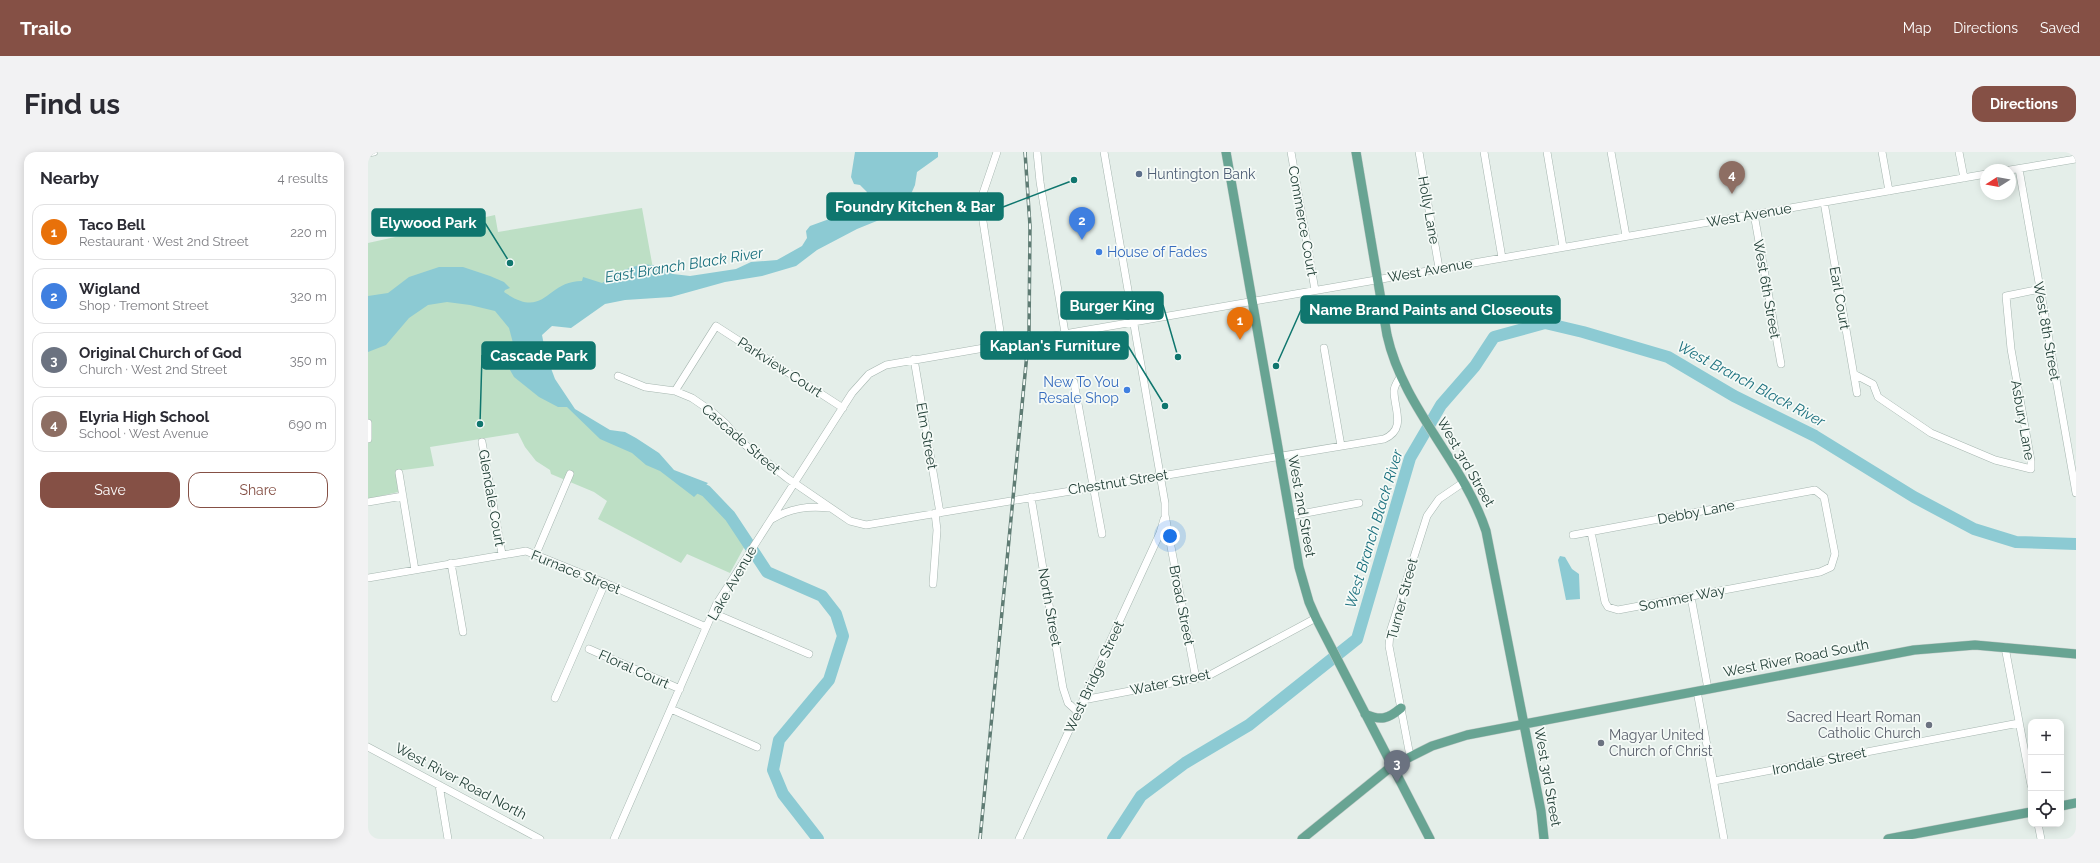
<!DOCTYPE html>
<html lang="en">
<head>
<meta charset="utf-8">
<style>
	:root { --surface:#fff; --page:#f2f2f3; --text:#2b2b33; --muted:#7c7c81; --line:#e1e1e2; --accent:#855045 }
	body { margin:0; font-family:Raleway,sans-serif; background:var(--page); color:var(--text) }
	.controls { position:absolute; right:12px; bottom:12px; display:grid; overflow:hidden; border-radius:8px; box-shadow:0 2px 10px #0003 }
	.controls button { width:36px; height:36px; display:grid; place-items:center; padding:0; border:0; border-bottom:1px solid var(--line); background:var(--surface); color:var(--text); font:20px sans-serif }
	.compass { position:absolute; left:1612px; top:12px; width:36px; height:36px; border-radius:50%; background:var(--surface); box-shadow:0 2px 10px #0003; rotate:259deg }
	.you { position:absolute; left:802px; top:384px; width:14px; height:14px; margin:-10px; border:3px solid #fff; border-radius:50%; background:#1a73e8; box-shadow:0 0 0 6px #1a73e833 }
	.badge { display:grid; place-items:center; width:26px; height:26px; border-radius:50%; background:var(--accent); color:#fff; font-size:13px; font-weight:700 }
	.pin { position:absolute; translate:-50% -33px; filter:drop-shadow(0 1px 2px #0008) }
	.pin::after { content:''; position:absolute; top:21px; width:14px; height:12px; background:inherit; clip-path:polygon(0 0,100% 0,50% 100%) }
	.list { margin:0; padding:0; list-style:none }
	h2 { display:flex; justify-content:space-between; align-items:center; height:52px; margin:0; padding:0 16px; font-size:17px }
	h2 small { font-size:13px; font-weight:400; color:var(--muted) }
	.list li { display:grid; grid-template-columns:26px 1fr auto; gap:12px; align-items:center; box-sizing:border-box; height:56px; margin:0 8px 8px; padding:0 8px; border:1px solid var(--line); border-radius:12px }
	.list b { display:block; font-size:15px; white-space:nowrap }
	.list p { margin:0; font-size:13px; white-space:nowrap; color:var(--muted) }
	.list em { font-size:13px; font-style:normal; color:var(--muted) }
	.actions { display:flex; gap:8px; padding:12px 16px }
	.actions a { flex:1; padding:9px 0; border:1px solid var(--accent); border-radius:12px; text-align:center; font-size:14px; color:var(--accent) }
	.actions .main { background:var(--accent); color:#fff }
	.icon { flex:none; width:22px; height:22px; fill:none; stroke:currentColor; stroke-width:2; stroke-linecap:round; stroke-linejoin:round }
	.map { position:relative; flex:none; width:1708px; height:687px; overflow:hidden; border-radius:12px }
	header { display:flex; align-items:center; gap:24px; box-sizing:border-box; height:56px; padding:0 20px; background:var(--accent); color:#fff }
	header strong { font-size:19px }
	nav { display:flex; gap:22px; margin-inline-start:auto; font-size:14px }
	.intro { display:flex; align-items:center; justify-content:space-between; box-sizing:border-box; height:96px; padding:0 24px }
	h1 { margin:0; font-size:28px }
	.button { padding:10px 18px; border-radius:12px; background:var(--accent); color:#fff; font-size:14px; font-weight:700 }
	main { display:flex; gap:24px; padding:0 24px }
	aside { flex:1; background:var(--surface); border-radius:12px; box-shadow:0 2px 10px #0003 }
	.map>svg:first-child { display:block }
	.green { fill:#bddfc5 }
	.water { fill:#8ccad3 }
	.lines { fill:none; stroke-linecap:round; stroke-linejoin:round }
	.river { stroke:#8ccad3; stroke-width:12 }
	.minor-casing { stroke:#a6b6b0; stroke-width:8 }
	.major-casing { stroke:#c1cac7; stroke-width:10 }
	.minor { stroke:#fff; stroke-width:7 }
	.major { stroke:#68a493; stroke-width:9 }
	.rail-casing { stroke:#5e7b73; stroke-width:3.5 }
	.rail { stroke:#f5faf7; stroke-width:2; stroke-dasharray:6; stroke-linecap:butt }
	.service-dot { fill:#5c6f8a; stroke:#f5faf7; stroke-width:1.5 }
	.shop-dot { fill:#3f7fe0; stroke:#f5faf7; stroke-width:1.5 }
	.worship-dot { fill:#6b7280; stroke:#f5faf7; stroke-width:1.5 }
	.labels { text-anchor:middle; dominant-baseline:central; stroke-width:3.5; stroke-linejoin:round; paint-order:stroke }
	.service-label { font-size:14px; fill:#4e5e75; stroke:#f5faf7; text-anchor:start }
	.street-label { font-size:14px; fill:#234038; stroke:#f5faf7 }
	.shop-label { font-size:14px; fill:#366cbe; stroke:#f5faf7; text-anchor:start }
	.worship-label { font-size:14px; fill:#5b616d; stroke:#f5faf7; text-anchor:end }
	.water-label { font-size:15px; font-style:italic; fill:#1b707e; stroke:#f5faf7 }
	.leader { fill:none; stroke:#0f766e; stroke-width:1.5 }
	.callout-dot { fill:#0f766e; stroke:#f5faf7; stroke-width:1.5 }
	.callout { fill:#0f766e; stroke:#0f766e; stroke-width:1.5 }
	.callout-label { font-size:15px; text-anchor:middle; font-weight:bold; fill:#fff }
</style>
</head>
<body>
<header>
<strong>Trailo</strong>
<nav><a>Map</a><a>Directions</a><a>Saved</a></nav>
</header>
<div class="intro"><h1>Find us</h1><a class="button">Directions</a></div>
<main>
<aside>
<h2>Nearby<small>4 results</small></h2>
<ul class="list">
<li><span class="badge" style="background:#e8710a">1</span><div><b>Taco Bell</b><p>Restaurant · West 2nd Street</p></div><em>220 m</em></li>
<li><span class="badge" style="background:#3f7fe0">2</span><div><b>Wigland</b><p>Shop · Tremont Street</p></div><em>320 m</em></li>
<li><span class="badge" style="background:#6b7280">3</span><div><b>Original Church of God</b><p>Church · West 2nd Street</p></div><em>350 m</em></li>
<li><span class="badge" style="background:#8d6e63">4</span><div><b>Elyria High School</b><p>School · West Avenue</p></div><em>690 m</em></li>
</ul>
<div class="actions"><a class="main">Save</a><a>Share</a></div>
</aside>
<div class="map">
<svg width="1708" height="687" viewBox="0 0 1708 687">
	<rect width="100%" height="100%" fill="#e4eee9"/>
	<!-- green -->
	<path class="green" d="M274,56l14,77 -131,36 21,66 58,47 80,46 22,11 24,25 17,26 -17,31 -43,-19 -6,9 -83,-44 9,-18 -13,-9 -43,-18 -1,-4 -14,-9 -11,-14 -7,-14 -88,14 4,19 -38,5 2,21 -30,7v-256l127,-28 3,17z"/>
	<!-- water -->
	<path class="water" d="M487,0h83v5l-21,15 -2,13 -7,16 -14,13 -37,15 -40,21 -21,16 -34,10 -37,6 -54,15 -46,3 -20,4 -34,24 -19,-2 -10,9 4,20 9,24 20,30 35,21 15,2 11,6 23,15 15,17 34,13 -14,14 -34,-26 -14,-6 -14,-12 -32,-14 -33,-32h-9l-19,-10 -25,-20 -4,-7 3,-27 -4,-15 -14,-17 -25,-6 -23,-3 -19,3 -19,13 -23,27 -18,7v-56l20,-3 21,-16 30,-10h24l27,9 14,6 6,6 -5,2 -1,2c42,29 41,-11 78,-11l1,-4 19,6 22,-13 18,-6 18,2 13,8 17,2 46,-7 15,-7 26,-2 25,-14 5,-8 -1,-7 4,-5 33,-12 8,-8 15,-9 1,-5 -7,-7 -6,-1 -3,-7z
		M1192,404l5,1 7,12 7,5 1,25 -14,1 -8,-40z"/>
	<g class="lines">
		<!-- river -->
		<path class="river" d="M319,330l19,9 24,25 37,56 55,24 14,18 7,22 -14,44 -50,60 -6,30 10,24 35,45
			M745,687l28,-43 44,-33 64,-38 108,-86 53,-181 31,-53 34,-39 19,-29 51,-14 38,9 85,25 66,39 81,40 99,61 60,32 42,13 60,2"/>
		<defs>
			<path id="minor" d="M629,0l-17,50 22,142
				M669,0l3,30 25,151
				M736,0l61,351v12l31,164
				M923,0l24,138
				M1051,0l20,116
				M1116,0l18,106
				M1179,0l16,95
				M1243,0l15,84
				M1514,0l7,39
				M1591,0l5,26
				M0,1l6,-1
				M1651,17l57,324
				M1642,18l66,-11
				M1456,50l33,191
				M1386,62l27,150
				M956,196l17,98
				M546,207l26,154
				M1486,222l19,10 5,13 53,36 64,27 36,9v-8l-20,-112 -5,-53 34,-7
				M250,224l27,11 30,4 17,7 19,13 15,13 13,16 48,38 63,43 16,4 518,-86c23,-10 10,-30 10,-48 0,-5 4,-10 6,-14
				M706,230l28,152
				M307,239l41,-65 127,82
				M0,271v16
				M114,290l20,112
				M31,321l16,97
				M663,345l32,191 5,15 10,9
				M0,350l35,-6
				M922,364l69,-13
				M404,367c19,-11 35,-13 57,-11
				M1205,383l242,-45 9,7 11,57 -4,13 -11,5 -202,38 -10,-3 -3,-5 -14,-70
				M168,402l34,-80
				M83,411l12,69
				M0,426l158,-27 79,32 101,44
				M565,432l4,-54 -2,-17
				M1323,445l17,92
				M345,461l96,41
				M1637,495l26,138
				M221,497l91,40
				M1329,539l27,148
				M187,546l50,-115
				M715,548l125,-24 108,-58
				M303,557l86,38
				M0,595l172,92
				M1042,604l-21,-110 1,-14 37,-116 12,-17 25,-17
				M1346,629l305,-58
				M71,633l9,54
				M1670,672l3,15
				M246,687l102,-234 136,-212 17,-19 17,-9 1100,-191
				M651,687l141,-306 4,-14"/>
			<path id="major" d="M858,0l73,415 10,35 7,16 114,221
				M988,0l31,183c16,73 76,126 99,196l55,280 3,28
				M997,562c16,7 23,5 36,-6
				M1693,654l15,-3
				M934,687l90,-73 40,-20 35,-11 447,-85 61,-5 101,9
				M1520,687l143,-27"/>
		</defs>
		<!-- minor casing -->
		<use href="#minor" class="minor-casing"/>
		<!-- major casing -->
		<use href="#major" class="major-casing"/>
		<!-- minor -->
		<use href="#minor" class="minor"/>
		<!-- major -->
		<use href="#major" class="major"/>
		<defs>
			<path id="rail" d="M612,687l49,-506 1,-107 -5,-74"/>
		</defs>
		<!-- rail casing -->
		<use href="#rail" class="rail-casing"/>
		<!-- rail -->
		<use href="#rail" class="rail"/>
	</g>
	<!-- markers -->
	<circle class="service-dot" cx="771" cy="22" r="4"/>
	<g class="shop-dot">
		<circle cx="731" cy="100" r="4"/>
		<circle cx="759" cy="238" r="4"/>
	</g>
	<g class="worship-dot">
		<circle cx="1561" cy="573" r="4"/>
		<circle cx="1233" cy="591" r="4"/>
	</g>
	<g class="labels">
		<!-- service labels -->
		<g class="service-label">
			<text x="779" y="22">Huntington Bank</text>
		</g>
		<!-- street labels -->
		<g class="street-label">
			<text transform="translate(1061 58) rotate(80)">Holly Lane</text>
			<text transform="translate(1381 63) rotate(-10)">West Avenue</text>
			<text transform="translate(935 69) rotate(80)">Commerce Court</text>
			<text transform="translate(1062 118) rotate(-10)">West Avenue</text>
			<text transform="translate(1399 137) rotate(80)">West 6th Street</text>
			<text transform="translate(1472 146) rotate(80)">Earl Court</text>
			<text transform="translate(1679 179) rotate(80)">West 8th Street</text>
			<text transform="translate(412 215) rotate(33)">Parkview Court</text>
			<text transform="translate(1655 268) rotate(80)">Asbury Lane</text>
			<text transform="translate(559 284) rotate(80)">Elm Street</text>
			<text transform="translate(373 287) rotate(41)">Cascade Street</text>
			<text transform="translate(1098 310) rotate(60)">West 3rd Street</text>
			<text transform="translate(750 330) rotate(-9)">Chestnut Street</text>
			<text transform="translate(124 346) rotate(80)">Glendale Court</text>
			<text transform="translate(934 354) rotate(80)">West 2nd Street</text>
			<text transform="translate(1328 360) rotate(-11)">Debby Lane</text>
			<text transform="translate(208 420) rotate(22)">Furnace Street</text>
			<text transform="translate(364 431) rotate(-60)">Lake Avenue</text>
			<text transform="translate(1314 446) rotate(-11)">Sommer Way</text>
			<text transform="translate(1034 447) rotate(-75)">Turner Street</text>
			<text transform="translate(814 453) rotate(79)">Broad Street</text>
			<text transform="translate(682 455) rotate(80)">North Street</text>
			<text transform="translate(1428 506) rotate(-11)">West River Road South</text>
			<text transform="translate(266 517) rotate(24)">Floral Court</text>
			<text transform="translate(726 525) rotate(-65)">West Bridge Street</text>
			<text transform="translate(802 530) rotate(-12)">Water Street</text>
			<text transform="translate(1451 609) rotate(-11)">Irondale Street</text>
			<text transform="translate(1180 625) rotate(80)">West 3rd Street</text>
			<text transform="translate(93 629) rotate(28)">West River Road North</text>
		</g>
		<!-- shop labels -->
		<g class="shop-label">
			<text x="739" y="100">House of Fades</text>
			<text x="751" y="230" text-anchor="end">New To You<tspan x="751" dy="16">Resale Shop</tspan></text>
		</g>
		<!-- worship labels -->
		<g class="worship-label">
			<text x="1553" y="565">Sacred Heart Roman<tspan x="1553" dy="16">Catholic Church</tspan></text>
			<text x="1241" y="583" text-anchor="start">Magyar United<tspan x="1241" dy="16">Church of Christ</tspan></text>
		</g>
		<!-- water labels -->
		<g class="water-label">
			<text transform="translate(316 113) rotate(-9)">East Branch Black River</text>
			<text transform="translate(1383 232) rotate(28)">West Branch Black River</text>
			<text transform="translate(1006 377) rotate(-73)">West Branch Black River</text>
		</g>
	</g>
	<!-- callouts -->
	<path class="leader" d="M706 28L635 55M142 111L117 71M810 205L795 153M908 214L933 158M797 254L760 194M112 272L114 203"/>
	<g class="callout-dot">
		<circle cx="706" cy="28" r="4"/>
		<circle cx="142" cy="111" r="4"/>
		<circle cx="810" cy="205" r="4"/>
		<circle cx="908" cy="214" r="4"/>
		<circle cx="797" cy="254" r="4"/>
		<circle cx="112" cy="272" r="4"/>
	</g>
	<g class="callout">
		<rect x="459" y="41" width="176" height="27" rx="4"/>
		<rect x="4" y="57" width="113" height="27" rx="4"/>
		<rect x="693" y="140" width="102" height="27" rx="4"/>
		<rect x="933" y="144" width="259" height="27" rx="4"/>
		<rect x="613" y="180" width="147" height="27" rx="4"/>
		<rect x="114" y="190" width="113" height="27" rx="4"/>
	</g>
	<g class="callout-label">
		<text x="547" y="60">Foundry Kitchen &amp; Bar</text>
		<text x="60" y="76">Elywood Park</text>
		<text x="744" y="159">Burger King</text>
		<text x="1063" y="163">Name Brand Paints and Closeouts</text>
		<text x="687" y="199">Kaplan's Furniture</text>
		<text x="171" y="209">Cascade Park</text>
	</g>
</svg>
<div class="controls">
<button>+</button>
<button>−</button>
<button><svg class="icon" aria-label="locate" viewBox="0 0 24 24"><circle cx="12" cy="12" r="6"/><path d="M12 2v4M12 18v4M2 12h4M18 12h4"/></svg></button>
</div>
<svg class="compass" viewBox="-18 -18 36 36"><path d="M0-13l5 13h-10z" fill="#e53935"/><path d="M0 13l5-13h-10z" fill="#7c7c81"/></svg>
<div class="you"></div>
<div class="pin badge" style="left:872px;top:188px;background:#e8710a">1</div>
<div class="pin badge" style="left:714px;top:88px;background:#3f7fe0">2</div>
<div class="pin badge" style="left:1029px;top:631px;background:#6b7280">3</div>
<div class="pin badge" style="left:1364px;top:42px;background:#8d6e63">4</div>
</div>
</main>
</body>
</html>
